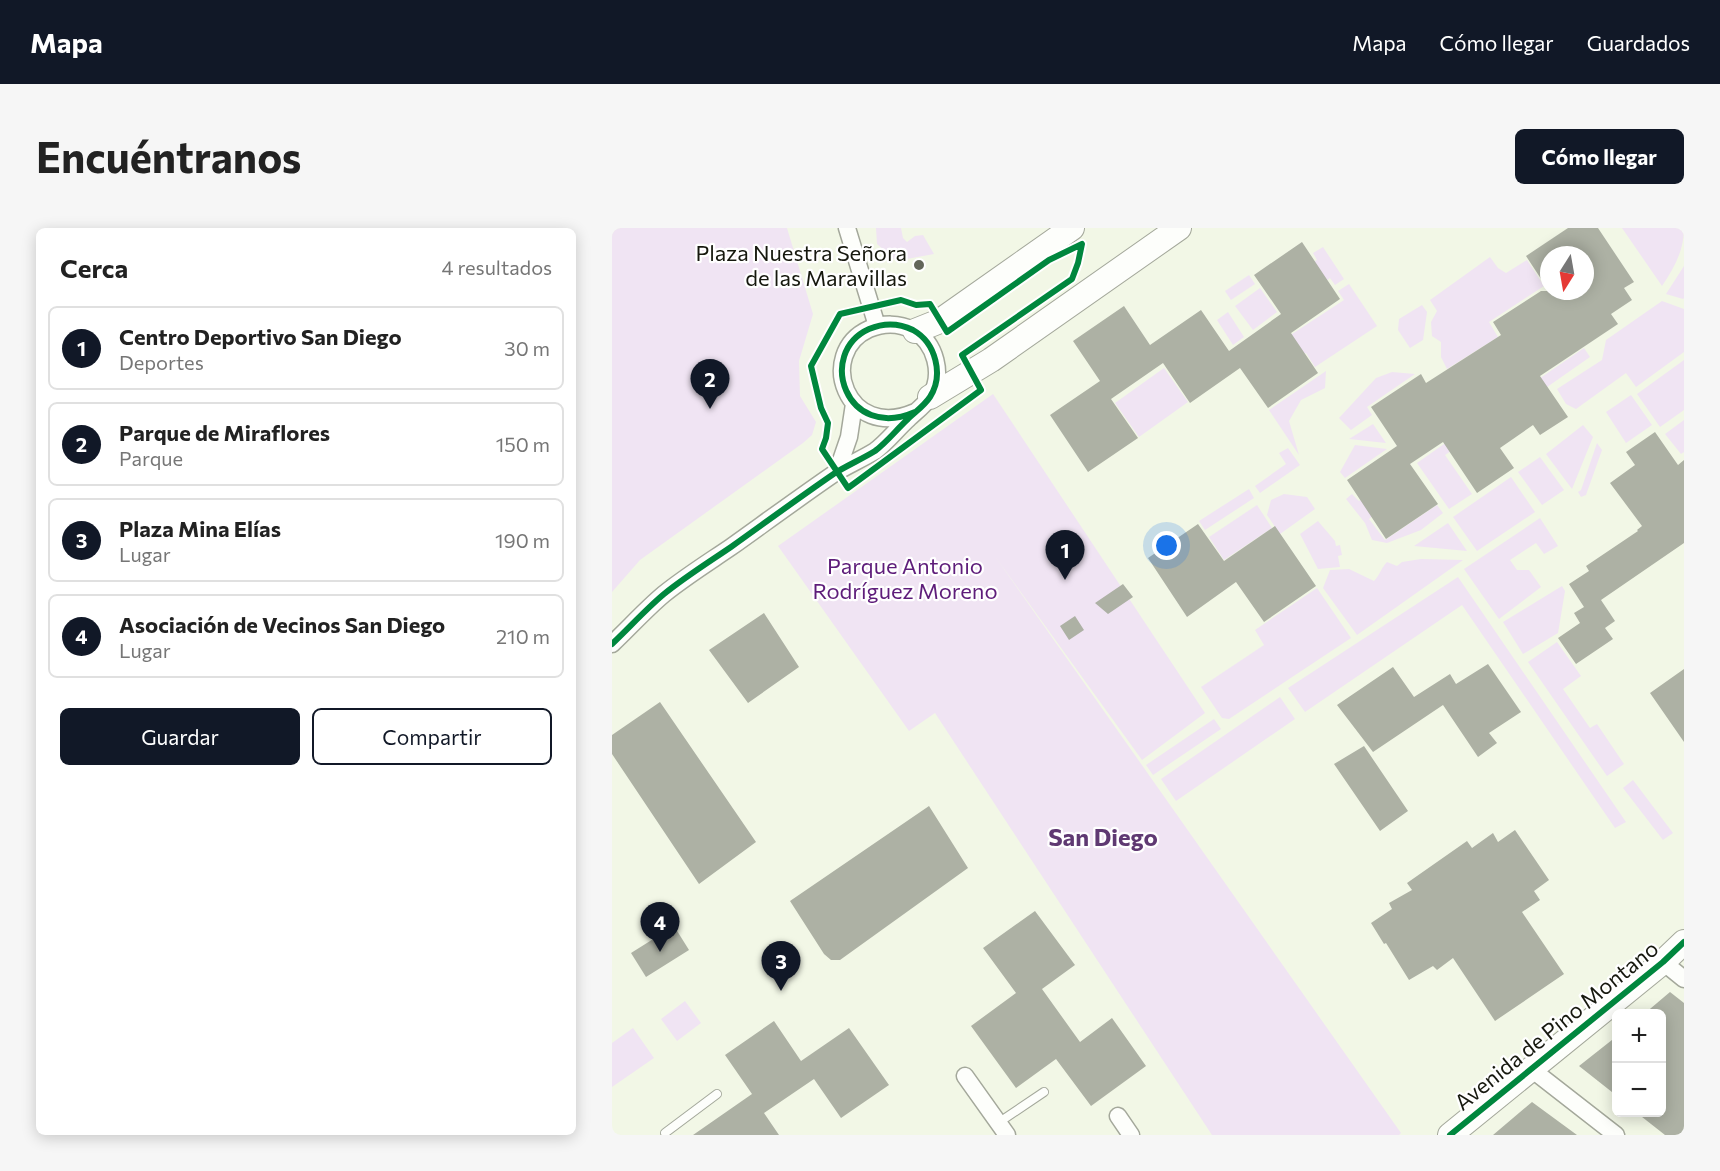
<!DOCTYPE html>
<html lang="es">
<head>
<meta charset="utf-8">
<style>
	:root { --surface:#fff; --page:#f6f6f6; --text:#222; --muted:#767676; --line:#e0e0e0; --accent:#111827 }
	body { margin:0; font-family:Commissioner,sans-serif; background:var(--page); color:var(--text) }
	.controls { position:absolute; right:18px; bottom:18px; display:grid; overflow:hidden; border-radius:9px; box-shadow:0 3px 15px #0003 }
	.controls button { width:54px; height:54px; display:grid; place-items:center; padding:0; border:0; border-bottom:2px solid var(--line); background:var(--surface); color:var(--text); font:30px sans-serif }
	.compass { position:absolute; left:928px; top:18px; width:54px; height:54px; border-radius:50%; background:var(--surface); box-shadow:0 3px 15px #0003; rotate:191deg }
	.you { position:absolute; left:555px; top:318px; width:21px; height:21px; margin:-15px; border:4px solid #fff; border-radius:50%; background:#1a73e8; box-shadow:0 0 0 9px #1a73e833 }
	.badge { display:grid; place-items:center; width:39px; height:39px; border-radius:50%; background:var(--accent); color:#fff; font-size:20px; font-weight:700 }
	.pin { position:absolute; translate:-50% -50px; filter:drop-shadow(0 2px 3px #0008) }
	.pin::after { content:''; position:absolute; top:32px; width:21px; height:18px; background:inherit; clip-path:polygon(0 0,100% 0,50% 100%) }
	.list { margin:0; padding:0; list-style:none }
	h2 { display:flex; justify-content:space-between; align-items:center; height:78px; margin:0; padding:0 24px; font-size:26px }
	h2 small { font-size:20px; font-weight:400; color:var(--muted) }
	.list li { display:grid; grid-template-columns:39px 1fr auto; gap:18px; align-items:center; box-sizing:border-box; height:84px; margin:0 12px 12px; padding:0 12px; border:2px solid var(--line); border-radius:9px }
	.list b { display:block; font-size:22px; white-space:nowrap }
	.list p { margin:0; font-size:20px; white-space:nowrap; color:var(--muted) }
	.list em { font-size:20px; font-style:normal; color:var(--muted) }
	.actions { display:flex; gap:12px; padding:18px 24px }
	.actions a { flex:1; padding:14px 0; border:2px solid var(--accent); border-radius:9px; text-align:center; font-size:21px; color:var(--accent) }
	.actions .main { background:var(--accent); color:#fff }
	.map { position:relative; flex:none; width:1072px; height:907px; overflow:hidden; border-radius:9px }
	header { display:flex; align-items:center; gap:36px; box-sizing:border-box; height:84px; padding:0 30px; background:var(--accent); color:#fff }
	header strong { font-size:28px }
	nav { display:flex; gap:33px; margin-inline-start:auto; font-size:21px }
	.intro { display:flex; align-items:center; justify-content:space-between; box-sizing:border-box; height:144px; padding:0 36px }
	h1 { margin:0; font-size:42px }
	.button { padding:15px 27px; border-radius:9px; background:var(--accent); color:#fff; font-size:21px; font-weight:700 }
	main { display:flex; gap:36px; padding:0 36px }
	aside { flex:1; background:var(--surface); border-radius:9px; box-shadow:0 3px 15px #0003 }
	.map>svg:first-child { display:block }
	.green { fill:#f0e4f3 }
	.building { fill:#adb1a4 }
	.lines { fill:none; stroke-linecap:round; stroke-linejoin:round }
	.lane-casing { stroke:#a4a89b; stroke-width:10 }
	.street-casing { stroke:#a4a89b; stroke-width:19 }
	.secondary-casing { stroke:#a4a89b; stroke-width:26 }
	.lane { stroke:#fdfefb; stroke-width:8 }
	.street { stroke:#fdfefb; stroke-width:16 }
	.secondary { stroke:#fdfefb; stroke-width:24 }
	.cycleway-casing { stroke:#fff; stroke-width:10 }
	.cycleway { stroke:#00873e; stroke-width:6 }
	.poi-dot { fill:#63665a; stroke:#fff; stroke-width:2 }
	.labels { text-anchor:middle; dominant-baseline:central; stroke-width:4.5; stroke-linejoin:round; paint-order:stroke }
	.poi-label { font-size:22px; fill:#16180e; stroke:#fff; text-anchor:end }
	.park-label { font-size:22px; fill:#5e1d7a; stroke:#fff }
	.street-label { font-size:22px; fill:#16180e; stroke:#fff }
	.neighbourhood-label { font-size:24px; font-weight:bold; fill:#5f3972; stroke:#fff }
</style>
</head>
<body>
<header>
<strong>Mapa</strong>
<nav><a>Mapa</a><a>Cómo llegar</a><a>Guardados</a></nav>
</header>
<div class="intro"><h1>Encuéntranos</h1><a class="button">Cómo llegar</a></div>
<main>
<aside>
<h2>Cerca<small>4 resultados</small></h2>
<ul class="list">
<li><span class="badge">1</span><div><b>Centro Deportivo San Diego</b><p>Deportes</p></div><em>30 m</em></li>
<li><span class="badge">2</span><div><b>Parque de Miraflores</b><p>Parque</p></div><em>150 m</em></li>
<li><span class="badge">3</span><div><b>Plaza Mina Elías</b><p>Lugar</p></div><em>190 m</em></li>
<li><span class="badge">4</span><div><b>Asociación de Vecinos San Diego</b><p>Lugar</p></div><em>210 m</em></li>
</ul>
<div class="actions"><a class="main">Guardar</a><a>Compartir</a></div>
</aside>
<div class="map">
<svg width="1072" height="907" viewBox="0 0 1072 907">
	<rect width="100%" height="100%" fill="#f2f7e6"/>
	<!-- green -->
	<path class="green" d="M0,0h175l26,86 -14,47 1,35 16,26 -4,13 -9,8 -163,117 -28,32z
		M264,0h25l2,10 4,4 8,-6 8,-1 11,19 -38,7 -19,-17z
		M1010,0h62c0,23 -10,40 -22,58z
		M711,19l21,32 -9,6 -5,-7 -4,3 -13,-19 4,-2 -4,-7z
		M878,29l8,11 8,5 21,-13 17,26 -55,36 9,15 -51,32 -6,-12v-15l-9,-6 -1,-14 6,-11 -7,-11z
		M1072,38v32l-1,1 -17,-5z
		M637,47l6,9 -24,16 -6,-9z
		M737,56l28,42 -62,41 -9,-14 -5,2 -12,-19 55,-36 -6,-9z
		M648,60l17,24 -24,18 -18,-24z
		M1050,73l22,8v43l-48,35 -10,-14 -50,36 -10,-5 -9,-15 45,-29 4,-20z
		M810,77l5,7 -4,28 -13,8 -12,-18 1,-11z
		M616,84l16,25 -11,8 -16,-25z
		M972,120l6,9 -50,35 -7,-9z
		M1072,132v50l-24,17 -23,-33z
		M552,140l24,34 -49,35 -24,-34z
		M714,143l-1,17 -24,12 -12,21 10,34 -30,-45z
		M780,144l23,2 -48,33 5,8 -21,15 -12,-12 37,-40z
		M381,166l212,319 -63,47 -148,-205 407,578 -2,2h-187l-277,-422 -26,18 -131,-185z
		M1019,167l21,30 -26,18 -20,-31z
		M1072,192v32l-3,2 -16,-20z
		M761,196l13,19 -37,-4z
		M971,197l10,12 -21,52 -26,-35z
		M849,204l5,9 -21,14 27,39 -23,15 -32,-46z
		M985,215l5,7 -16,45 -5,2 -3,-5 3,-2z
		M743,217l32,4 -42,29 -5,-6z
		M676,220l12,17 -40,28 -5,-7 31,-22 -7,-11z
		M928,229l24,33 -22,15 -24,-33z
		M899,249l24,35 -58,39 -24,-34z
		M637,261l5,9 -49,32 -6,-9z
		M759,265l11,16 -13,10 16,21 52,-35 6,8 -22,17 -34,13 -15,-3 -7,-17 -19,-24 6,-5 7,7z
		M672,266l23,3 8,12 -35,25 -13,-19 4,-15z
		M645,277l15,23 -48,32 -15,-23z
		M928,290l18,28 -14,8 -8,-11 -26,17 7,10h12l12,17 -42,32 -35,-50z
		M706,293l17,20 1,5 4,-1 2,10 -4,1 2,11 -22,2 -18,-35z
		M836,295l19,28 -53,-5z
		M809,331l42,1 -106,75 -34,-47 7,-18 19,-1 25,12c6,-6 7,-13 13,-19l10,4 5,-4z
		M846,349l168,245 -11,6 -153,-223 -157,107 -17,-24z
		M950,358l3,5 -7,42 -35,21 -20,-32z
		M705,360l34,50 -122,81 -7,-1 -21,-31 63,-42 -9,-15z
		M945,414l24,34 -18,13 27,39 7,-4 27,40 -17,12 -79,-114z
		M668,469l15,22 -119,82 -15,-22z
		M602,491l7,10 -68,46 -7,-10z
		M1021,552l40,53 -10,7 -40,-52z
		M73,773l16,22 -24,18 -16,-22z
		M21,800l21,30 -42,29v-44z"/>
	<!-- building -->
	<path class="building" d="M956,0h30l36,54 -10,6 8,12 -21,14 7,10 -78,52 28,41 -28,18 -7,-10 -33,23 14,20 -37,25 -34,-51 -33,22 28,40 -52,35 -39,-59 50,-34 -26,-39 50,-33 5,9 75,-48 -8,-13 48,-31h44v-36h-36v36l-23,-35z
		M690,14l38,57 -49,34 27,40 -50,35 -28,-40 -50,35 -27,-40 -52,36 27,39 -50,34 -38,-57 50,-34 -27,-40 51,-35 26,39 51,-35 28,41 52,-37 -27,-39z
		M1043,204l23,33 6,-5v83l-83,57 14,21 -10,7 8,11 -37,25 -18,-26 22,-15 -6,-10 10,-6 -15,-23 20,-13 -3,-5 52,-35 -1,-1 5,-4 -32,-43 25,-18 -9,-13z
		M586,296l26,37 51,-35 41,60 -52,36 -28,-40 -49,35 -39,-59z
		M511,356l10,13 -25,17 -13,-11z
		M152,385l35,54 -51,36 -39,-53z
		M463,388l9,14 -15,10 -9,-14z
		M876,436l33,48 -32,21 8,10 -19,14 -35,-52 -70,47 -36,-47 56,-38 21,30 36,-23 6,10z
		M1072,441v73l-34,-49z
		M48,474l96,140 -57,42 -87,-130v-19z
		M752,518l44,65 -28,20 -46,-67z
		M317,578l39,62 -128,92h-9l-7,-6 -34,-53z
		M903,602l34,50 -15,11 6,9 -18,12 42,62 -69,47 -42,-63 -16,12 -4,-4 -24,14 -23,-37 -2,1 -13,-21 21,-14 -3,-6 23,-13 -5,-7 60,-42 5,7 21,-15 5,9z
		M423,683l40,54 -33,24 38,53 32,-24 34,48 -55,40 -35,-47 -40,29 -45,-62 45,-33 -33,-45z
		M62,698l15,24 -43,27 -15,-24z
		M1058,764l14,11v132h-19l-28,-22h25v-99h-18z
		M162,793l27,40 48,-33 40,57 -48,33 -27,-39 -50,34 15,22h-86l59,-41 -27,-39z
		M1005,808v60l-38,-30z
		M920,874l45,33h-84z"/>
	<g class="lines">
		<defs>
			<path id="lane" d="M386,895l46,-31
				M53,905l52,-39"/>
			<path id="street" d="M235,0l30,98
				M225,244l12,-35 5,-33
				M0,416c17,-16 34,-35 52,-50 21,-17 45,-32 67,-47 35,-25 69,-50 104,-74 13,-8 27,-14 40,-22 12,-9 22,-22 33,-32 7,-7 16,-13 22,-22 14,-22 6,-54 -17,-67 -14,-7 -30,-7 -44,-1 -53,24 -23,113 46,83
				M1051,734l21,17
				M918,840l86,67
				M353,848l42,59
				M506,888l13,19"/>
			<path id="secondary" d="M303,103l25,-10 132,-93
				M318,169l61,-37 188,-132
				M838,907l213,-173 21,-20"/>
		</defs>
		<!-- lane casing -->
		<use href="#lane" class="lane-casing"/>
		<!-- street casing -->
		<use href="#street" class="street-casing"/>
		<!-- secondary casing -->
		<use href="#secondary" class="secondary-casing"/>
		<!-- lane -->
		<use href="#lane" class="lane"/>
		<!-- street -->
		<use href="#street" class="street"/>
		<!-- secondary -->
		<use href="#secondary" class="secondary"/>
		<defs>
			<path id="cycleway" d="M470,16l-4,19 -6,16 -110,76 19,35 -133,98 -26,-39 4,-11 2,-15 -7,-15 -10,-42 29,-52 61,-14 15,5 14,-1 17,28 102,-72z
				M0,416c17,-16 34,-35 52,-50 21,-17 45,-32 67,-47 35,-25 69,-50 104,-74 13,-8 27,-14 40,-22 12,-9 22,-22 33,-32 7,-7 16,-13 22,-22 14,-22 6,-54 -17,-67 -14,-7 -30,-7 -44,-1 -53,24 -23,113 46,83
				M838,907l213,-173 21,-20"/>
		</defs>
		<!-- cycleway casing -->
		<use href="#cycleway" class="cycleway-casing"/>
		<!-- cycleway -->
		<use href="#cycleway" class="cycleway"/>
	</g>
	<!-- markers -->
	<circle class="poi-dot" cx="307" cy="37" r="6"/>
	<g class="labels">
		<!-- poi labels -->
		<g class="poi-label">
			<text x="295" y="24">Plaza Nuestra Señora<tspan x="295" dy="25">de las Maravillas</tspan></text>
		</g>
		<!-- park labels -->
		<g class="park-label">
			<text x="293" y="337">Parque Antonio<tspan x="293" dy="25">Rodríguez Moreno</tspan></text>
		</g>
		<!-- street labels -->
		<g class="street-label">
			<text transform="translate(944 797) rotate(-39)">Avenida de Pino Montano</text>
		</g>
		<!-- neighbourhood labels -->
		<g class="neighbourhood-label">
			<text x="491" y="608">San Diego</text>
		</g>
	</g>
</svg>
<div class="controls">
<button>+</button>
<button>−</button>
</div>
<svg class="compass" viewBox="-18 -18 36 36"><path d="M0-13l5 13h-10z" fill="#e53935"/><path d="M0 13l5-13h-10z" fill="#767676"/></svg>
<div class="you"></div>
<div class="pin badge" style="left:453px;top:352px">1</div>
<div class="pin badge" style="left:98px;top:181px">2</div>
<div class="pin badge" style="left:169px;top:763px">3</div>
<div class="pin badge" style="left:48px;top:724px">4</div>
</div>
</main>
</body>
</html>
